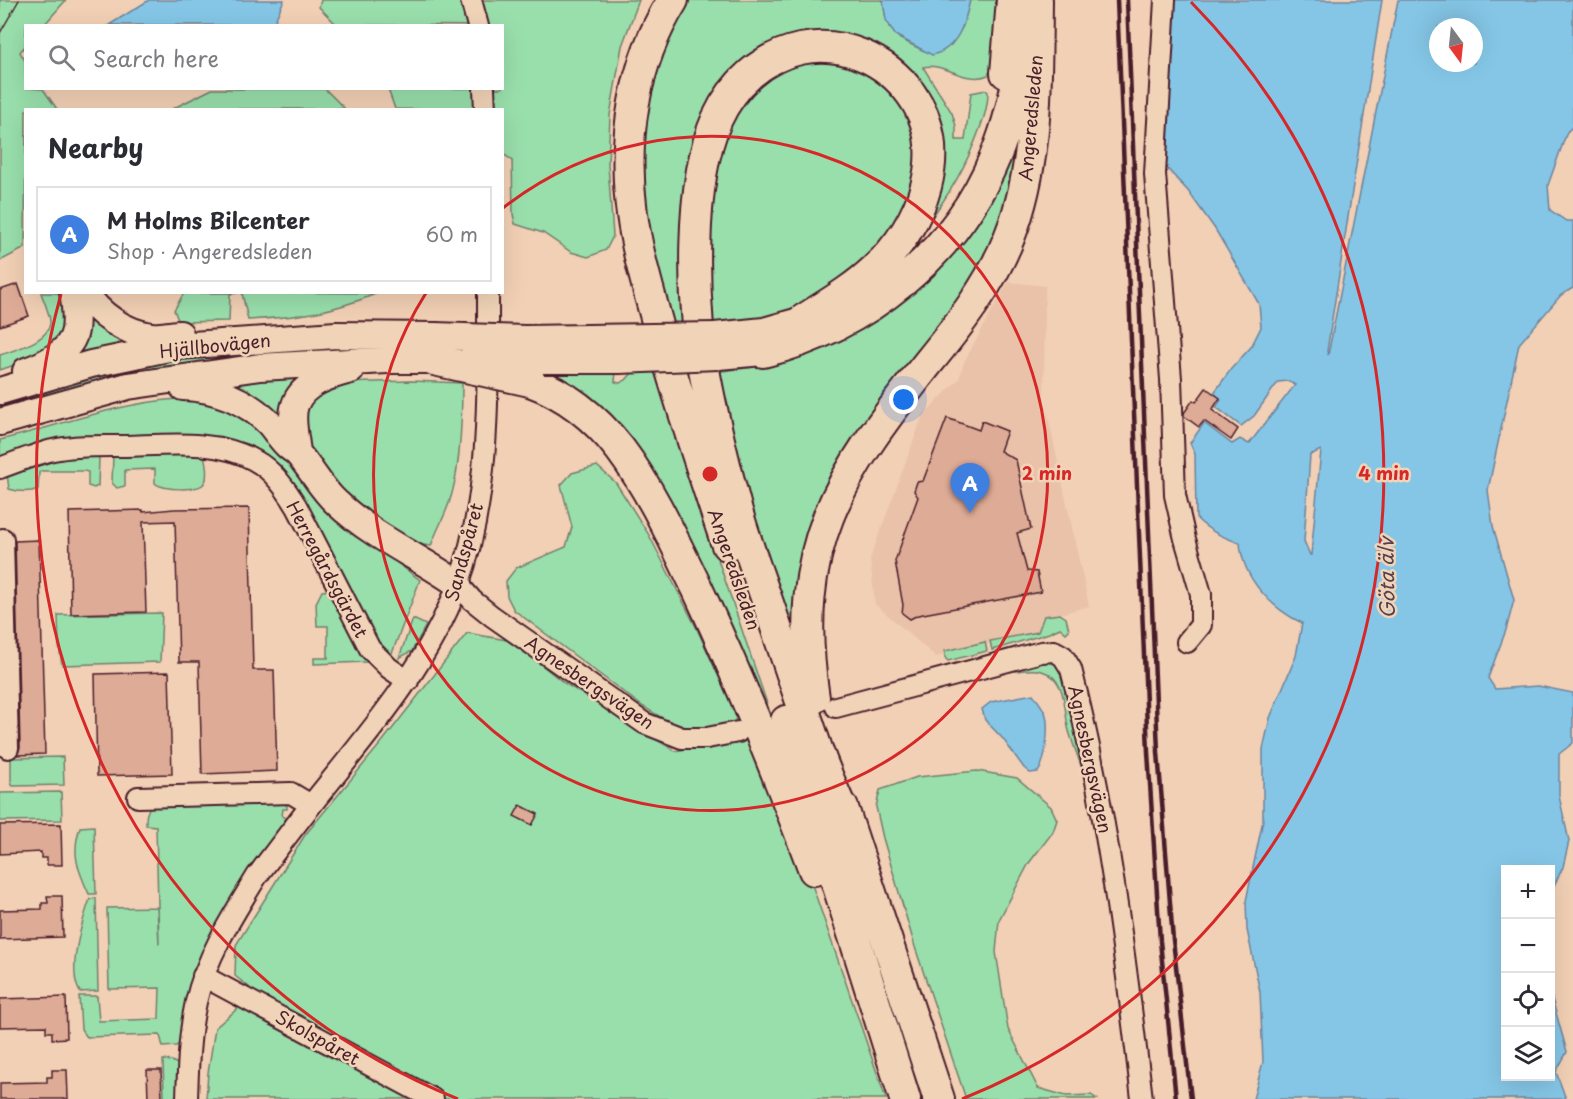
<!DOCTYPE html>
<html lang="en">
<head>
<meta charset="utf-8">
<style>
	:root { --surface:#fff; --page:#f2f2f3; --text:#2b2b33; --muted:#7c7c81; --line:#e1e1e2; --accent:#0f766e }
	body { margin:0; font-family:"Playpen Sans",sans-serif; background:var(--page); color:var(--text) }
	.controls { position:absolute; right:18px; bottom:18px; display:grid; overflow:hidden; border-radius:0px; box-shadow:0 6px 24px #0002 }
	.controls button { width:54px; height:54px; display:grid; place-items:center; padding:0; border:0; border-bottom:2px solid var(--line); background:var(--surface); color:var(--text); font:30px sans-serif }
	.compass { position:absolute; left:1429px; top:18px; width:54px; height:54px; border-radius:50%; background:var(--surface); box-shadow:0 6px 24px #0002; rotate:165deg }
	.you { position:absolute; left:904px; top:400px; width:21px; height:21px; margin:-15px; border:4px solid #fff; border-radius:50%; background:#1a73e8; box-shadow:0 0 0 9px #1a73e833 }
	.badge { display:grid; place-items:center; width:39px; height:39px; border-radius:50%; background:var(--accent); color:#fff; font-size:20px; font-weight:700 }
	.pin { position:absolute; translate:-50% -50px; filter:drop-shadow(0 2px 3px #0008) }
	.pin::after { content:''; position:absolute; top:32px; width:21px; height:18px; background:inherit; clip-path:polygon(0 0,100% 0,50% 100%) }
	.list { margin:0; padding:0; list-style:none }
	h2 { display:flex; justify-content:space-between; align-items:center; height:78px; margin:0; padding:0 24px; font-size:26px }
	h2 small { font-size:20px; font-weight:400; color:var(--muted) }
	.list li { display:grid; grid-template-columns:39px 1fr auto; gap:18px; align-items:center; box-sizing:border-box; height:96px; margin:0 12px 12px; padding:0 12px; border:2px solid var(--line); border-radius:0px }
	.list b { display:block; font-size:22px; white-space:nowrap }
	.list p { margin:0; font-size:20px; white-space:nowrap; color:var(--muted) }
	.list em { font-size:20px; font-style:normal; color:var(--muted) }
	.icon { flex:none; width:33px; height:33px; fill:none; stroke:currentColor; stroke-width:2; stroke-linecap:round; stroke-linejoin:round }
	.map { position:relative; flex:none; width:1573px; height:1099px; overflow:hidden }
	.search { position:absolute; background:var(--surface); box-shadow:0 6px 24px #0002; left:24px; top:24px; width:480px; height:66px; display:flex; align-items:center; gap:15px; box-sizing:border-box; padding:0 21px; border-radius:0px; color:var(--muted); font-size:22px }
	.panel { position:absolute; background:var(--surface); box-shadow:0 6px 24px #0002; left:24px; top:108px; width:480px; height:186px; border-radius:0px }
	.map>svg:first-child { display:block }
	.built { fill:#e9c2a9 }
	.green { fill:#99dfac; stroke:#727f6c; stroke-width:1.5 }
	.water { fill:#85c6e6; stroke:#6d839b; stroke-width:1.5; fill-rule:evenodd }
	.building { fill:#deab96; stroke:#4a1f2b; stroke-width:1.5 }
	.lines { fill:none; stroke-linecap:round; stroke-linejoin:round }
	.minor-casing { stroke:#4a1f2b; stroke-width:24 }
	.major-casing { stroke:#4a1f2b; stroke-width:30 }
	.highway-casing { stroke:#4a1f2b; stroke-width:34 }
	.minor { stroke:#f1d4b8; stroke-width:20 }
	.major { stroke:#f1d4b8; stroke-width:26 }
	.highway { stroke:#f1d4b8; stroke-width:30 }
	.tram { stroke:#4a1f2b; stroke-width:1.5 }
	.rail { stroke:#4a1f2b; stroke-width:4.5 }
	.major-bridge-casing { stroke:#4a1f2b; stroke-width:30; stroke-linecap:butt }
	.highway-bridge-casing { stroke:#4a1f2b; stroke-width:34; stroke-linecap:butt }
	.major-bridge { stroke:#f1d4b8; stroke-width:26 }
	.highway-bridge { stroke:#f1d4b8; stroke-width:30 }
	.ring { fill:none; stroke:#d62828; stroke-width:3 }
	.labels { text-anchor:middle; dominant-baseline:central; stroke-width:5; stroke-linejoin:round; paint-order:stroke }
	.street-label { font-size:18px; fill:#4a1f2b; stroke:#f1d4b8 }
	.water-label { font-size:20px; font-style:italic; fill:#564050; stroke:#f1d4b8 }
	.centre { fill:#d62828; stroke:#f1d4b8; stroke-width:3 }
	.ring-label { font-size:18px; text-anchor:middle; font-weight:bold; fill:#d62828; stroke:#f1d4b8; stroke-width:5; stroke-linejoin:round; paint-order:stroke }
</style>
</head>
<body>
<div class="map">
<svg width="1573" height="1099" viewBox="0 0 1573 1099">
	<rect width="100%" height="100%" fill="#f2d0b5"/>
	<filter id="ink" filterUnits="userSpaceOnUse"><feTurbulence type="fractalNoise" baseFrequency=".0167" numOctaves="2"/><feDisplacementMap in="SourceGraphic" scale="12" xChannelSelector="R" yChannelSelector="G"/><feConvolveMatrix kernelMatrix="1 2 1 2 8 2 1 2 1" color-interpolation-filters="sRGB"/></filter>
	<g filter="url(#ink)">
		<!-- built -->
		<path class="built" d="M1008,282l37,4 -1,112 45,208 -48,13 2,11 -107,27 -61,-53 -5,-45 53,-144 36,-36 5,-17z"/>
		<!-- green -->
		<path class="green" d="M0,0h66l-22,25 -18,1 -1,20 -5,6 5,9 1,27 17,1 14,20 -31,1 -1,138 -25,13z
			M321,0h318l-17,46 -12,69 -2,49 5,72 -7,14 -18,7 -17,-5 -28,-19 -28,-9 -2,-10 -1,-54 -9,-6 -1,-44 -107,-1 -7,-20 114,-1v-62l-165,-1 -18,-18z
			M684,0h199l2,14 4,13 11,12 24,12 27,-6 12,-19 7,-26h34l-14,71 -2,4c-22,10 -43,-13 -65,-8l29,46 4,13v14h9l6,-47 15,-3 2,2c0,14 -3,24 -8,36 -14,39 -30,65 -55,99l16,-66 -74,-115 -138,34 -39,246 234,773 -243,-725 -41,-183 5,-93z
			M834,59l47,20 28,36 10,41 -11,49 -34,54 -75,49 -40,11 -52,5 -2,-50 10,-122 31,-59 44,-30z
			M212,89h113l20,20h-173z
			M1024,124l-27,114 -34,57 -72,93 -96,240h-2l-48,-140 -31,-116 49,-6 55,-17 41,-19 38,-26 29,-25z
			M41,293h25l-3,46 -34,21 -29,10v-15c14,-5 51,-14 50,-34 -1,-9 -6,-20 -9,-28z
			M184,293h54l-8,1 -1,27 -50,1 -5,-12z
			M242,293l1,-1 135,1c-46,19 -80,24 -130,27z
			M84,305l51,36 -63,13z
			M419,345l-419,67v-11l144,-39 87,-12z
			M616,371l-1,11 5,1 6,-3 7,-8h25l52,164 113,332 -161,-364 -116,-131z
			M304,376l-19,44 -60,-37z
			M411,381l51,2c0,36 -1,87 -13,120 -5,15 -13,28 -18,43l-15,-2 -12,-5 -50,-35 -45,-53 -8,-40 9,-16 30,-12z
			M178,399l30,2 38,14 101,110 73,55 -29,76 -8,-4 -43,-77 -101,-130 -239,16v-21c59,-14 117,-37 178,-41z
			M203,453c3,7 5,23 2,29 -5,10 -44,8 -50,1v-14l-30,1v16l-8,2 -5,-5 1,-28z
			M94,454l5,4 -1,28 -4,2 -6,-2v-14l-4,-1h-44l-1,2 -1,16c-9,4 -19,3 -29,0l-2,-15 29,-13z
			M597,466l19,17 33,52 47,92 40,87 -1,8 -37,8 -19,-2 -37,-22 -128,-96 -7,-14 -1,-15 10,-13 50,-21 6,-20 -11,-42 11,-12z
			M330,590l38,68 -1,4 -53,2v-6h14v-32h-11l-1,-23 6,-12z
			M162,613l-2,49 -98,3 -3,-19 -1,-31z
			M1060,614l6,4 3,12 -3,3 -6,-5 -11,5 -57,17 -2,-9 48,-9 6,-16z
			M413,619l13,6 -14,26 -13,7z
			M467,633l45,8 52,42 111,68 86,-14 125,362h-680l2,-26 7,-45 22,-19 12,-22 -14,-11 1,-31 69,-110 77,-93z
			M985,642l2,9 -39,10 -3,-3v-7z
			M1046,660l12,3 7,11 19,94 -3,-2c-4,-13 -10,-26 -13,-39 -4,-20 -2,-49 -26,-56 -13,-4 -28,2 -41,1z
			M63,757l1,28 -51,1 -2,-2v-26z
			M977,771l40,7 34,29 6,13 -4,12 -24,31 -30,57 -3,32 12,77 30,59 28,8 25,-1 6,4h-131l-51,-152 -32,-109 -7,-31 4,-17 37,-13z
			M61,792l1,28 -62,1v-28z
			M280,801l7,5v3h-4l-1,7 3,1 1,8 -106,218 -4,3 -13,1 -3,-12 -73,2 -6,-8 -2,-33h18l2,25 60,-2 1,-31 -51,1 -2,-81 50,-1 2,37 -3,-118 -10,-1c0,-8 0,-14 6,-20z
			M94,826l2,68h-7c-11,-24 -18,-40 -9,-67z
			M96,898l2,93 -18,1c-13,-21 2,-70 10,-93z
			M163,1060l9,1 7,4 -1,29 -6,5 -8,-2z"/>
		<!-- water -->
		<path class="water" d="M149,0h135l-11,25h-164z
			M883,0h87c-5,23 -12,49 -38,55l-37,-20 -9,-15z
			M1172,0h210l-55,351 1,4 70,-355h175v126l-6,6 -19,53 2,25 16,11h7v67l-12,7 -42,49 -31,146 5,36 21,74 -8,30 -18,48 7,11 43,-3 35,7v50l-14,11v42l10,45 -6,26 -12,25 -1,-22h-44v206h44l1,-81 16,57 -11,20 10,27h-313l10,-37 -3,-70 -13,-62 -1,-29 17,-81v-71l7,-31 26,-62 6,-33c-31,-15 -59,-44 -62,-80 -18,-6 -31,-12 -44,-25l-1,-64 -5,-11 14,-20 28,21 8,-5 9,5 46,-59 -7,-4 -10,1 -24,34 -13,10 -25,-19 5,-7 -7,-7 17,-24 20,-22 10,-20 -2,-23 -44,-75 -27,-38 -26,-28zM1438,27h36v36h-36zM1321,450l-10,105h-1l-6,-14 6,-86z
			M1033,694c4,6 11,14 13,21 3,13 0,46 -8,57l-8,1 -6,-5 -21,-29 -18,-19 -3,-11 9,-7z"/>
		<!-- building -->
		<path class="building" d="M18,284l11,32 -29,10v-36z
			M1206,388l14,10 -8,12 26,19 -7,11 -27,-19 -5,6 -15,-11v-3l9,-13 3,2z
			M947,418l32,12 3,-9 25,10 -7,20 16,9 15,69 -14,4 10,38 10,1 4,20 -123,23 -8,4 -8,-6 1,-8 -8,-44 23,-64 -4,-6 3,-9 6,-1z
			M249,508l4,162h21l3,101 -75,3 -3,-112h-20l-4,-141 -32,1 3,90 -75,2 -2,-102 74,-2v2l31,-3z
			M39,540l6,214 -28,1 3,-7 -5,-207z
			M169,672l3,102 -75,2 -2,-102z
			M520,805l18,9 -6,11 -18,-9z
			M61,824l1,41h-15v-7h-6v-6l-41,2v-29z
			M47,896h15l1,41 -63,2v-29l42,-1v-6h6z
			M66,997l1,41 -15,1v-7h-6v-6l-46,1v-28z
			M52,1070h15l1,29h-68v-16l47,-1v-5h5z
			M147,1070h14l1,29h-14z"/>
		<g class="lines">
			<defs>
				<path id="minor" d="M471,0l7,26
					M1165,0l-10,174 16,205 4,116 10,44 16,55v31l-14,17
					M484,88l1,22
					M0,468c17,-6 35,-14 53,-18 23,-5 49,-4 73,-4 41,-1 90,-7 128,14 19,10 32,29 43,47l73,142 19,19 19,13
					M3,539l5,209
					M458,584l14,16 20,16 152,107 38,15h25l31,-6
					M836,707l205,-55 13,-1 9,5 8,13c36,141 54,285 71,430
					M138,797l153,-4 20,12
					M203,976l230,123
					M187,1099c1,-33 2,-65 9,-97 10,-45 37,-87 61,-126 18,-24 36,-48 55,-72 55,-69 114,-135 146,-219 33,-89 30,-199 30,-293"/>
				<path id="major" d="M85,292c13,23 40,40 66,44 9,1 20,-2 29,-2
					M715,336l49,-5 39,-11
					M718,356l45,-4
					M26,371c18,-6 46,-20 49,-41 2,-12 0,-26 -2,-38
					M183,387c32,1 62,13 86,36 6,7 11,15 17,21 3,4 8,6 11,9 14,15 24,36 40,50 36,34 81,53 121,81
					M0,391l91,-27 87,-18 158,-11 99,1
					M0,422l128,-36 132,-19 127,-7h47
					M297,453c-1,-14 -7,-34 -2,-48 7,-22 36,-30 56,-35"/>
				<path id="highway" d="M673,0c-40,64 -51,141 -41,214 5,39 17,77 27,115 20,73 44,144 68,216
					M1006,73l6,-73
					M803,320c25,-16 51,-31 72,-51 47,-43 77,-119 36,-175 -25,-35 -69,-54 -111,-45 -38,8 -67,35 -83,70 -29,64 -25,188 -12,256 8,43 19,87 30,129 11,40 27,80 40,120 14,42 28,84 42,125 9,26 21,51 31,76
					M763,352c102,-25 192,-97 232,-195 14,-33 22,-69 27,-105
					M530,381c36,13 66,37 90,68 31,41 54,92 77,139 43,92 81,186 117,282
					M814,698c-23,-152 24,-221 114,-335 31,-38 63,-79 81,-125 30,-75 27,-159 28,-238
					M786,721l119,378
					M843,808l96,291"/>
			</defs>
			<!-- minor casing -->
			<use href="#minor" class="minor-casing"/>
			<!-- major casing -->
			<use href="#major" class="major-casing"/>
			<!-- highway casing -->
			<use href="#highway" class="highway-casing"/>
			<!-- minor -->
			<use href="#minor" class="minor"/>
			<!-- major -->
			<use href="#major" class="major"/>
			<!-- highway -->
			<use href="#highway" class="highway"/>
			<!-- tram -->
			<path class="tram" d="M0,33l19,-33"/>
			<!-- rail -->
			<path class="rail" d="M1117,0l31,752 12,189 16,158
				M1127,0l31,752 15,188 18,159"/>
			<defs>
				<path id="major-bridge" d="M435,336l90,3 190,-3
					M470,360h149l99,-4"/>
				<path id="highway-bridge" d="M434,360l96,21"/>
			</defs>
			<!-- major-bridge casing -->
			<use href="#major-bridge" class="major-bridge-casing"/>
			<!-- highway-bridge casing -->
			<use href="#highway-bridge" class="highway-bridge-casing"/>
			<!-- major-bridge -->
			<use href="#major-bridge" class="major-bridge"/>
			<!-- highway-bridge -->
			<use href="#highway-bridge" class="highway-bridge"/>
		</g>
	</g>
	<!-- distance rings -->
	<g class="ring">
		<path d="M503 208A337 337 0 1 1 426 293"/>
		<path d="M458 1099A674 674 0 0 1 61 294M1191 2A674 674 0 0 1 962 1099"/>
	</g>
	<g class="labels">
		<!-- street labels -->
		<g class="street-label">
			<text transform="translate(1030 118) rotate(-85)">Angeredsleden</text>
			<text transform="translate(215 345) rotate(-6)">Hjällbovägen</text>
			<text transform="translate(463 552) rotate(-75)">Sandspåret</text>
			<text transform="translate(328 569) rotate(62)">Herregårdsgärdet</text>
			<text transform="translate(735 569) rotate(71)">Angeredsleden</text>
			<text transform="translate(590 682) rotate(34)">Agnesbergsvägen</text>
			<text transform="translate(1091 759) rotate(78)">Agnesbergsvägen</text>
			<text transform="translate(318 1037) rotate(29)">Skolspåret</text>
		</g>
		<!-- water labels -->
		<g class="water-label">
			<text transform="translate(1386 578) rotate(-91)">Göta älv</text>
		</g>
	</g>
	<circle cx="710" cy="474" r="9" class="centre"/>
	<g class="ring-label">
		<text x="1047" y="480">2 min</text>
		<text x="1384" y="480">4 min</text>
	</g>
</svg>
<div class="controls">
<button>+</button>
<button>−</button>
<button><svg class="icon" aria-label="locate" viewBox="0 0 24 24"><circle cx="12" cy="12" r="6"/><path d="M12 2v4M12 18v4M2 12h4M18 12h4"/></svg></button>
<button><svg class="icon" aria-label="layers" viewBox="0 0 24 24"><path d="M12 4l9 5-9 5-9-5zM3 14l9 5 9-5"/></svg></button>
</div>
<svg class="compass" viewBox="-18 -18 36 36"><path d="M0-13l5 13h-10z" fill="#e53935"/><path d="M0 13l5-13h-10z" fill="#7c7c81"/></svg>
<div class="you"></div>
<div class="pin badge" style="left:970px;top:513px;background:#3f7fe0">A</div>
<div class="search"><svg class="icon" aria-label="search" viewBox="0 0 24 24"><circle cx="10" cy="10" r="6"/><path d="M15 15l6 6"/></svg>Search here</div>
<section class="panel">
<h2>Nearby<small></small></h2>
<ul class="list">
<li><span class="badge" style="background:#3f7fe0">A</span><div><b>M Holms Bilcenter</b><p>Shop · Angeredsleden</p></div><em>60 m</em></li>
</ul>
</section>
</div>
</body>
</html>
